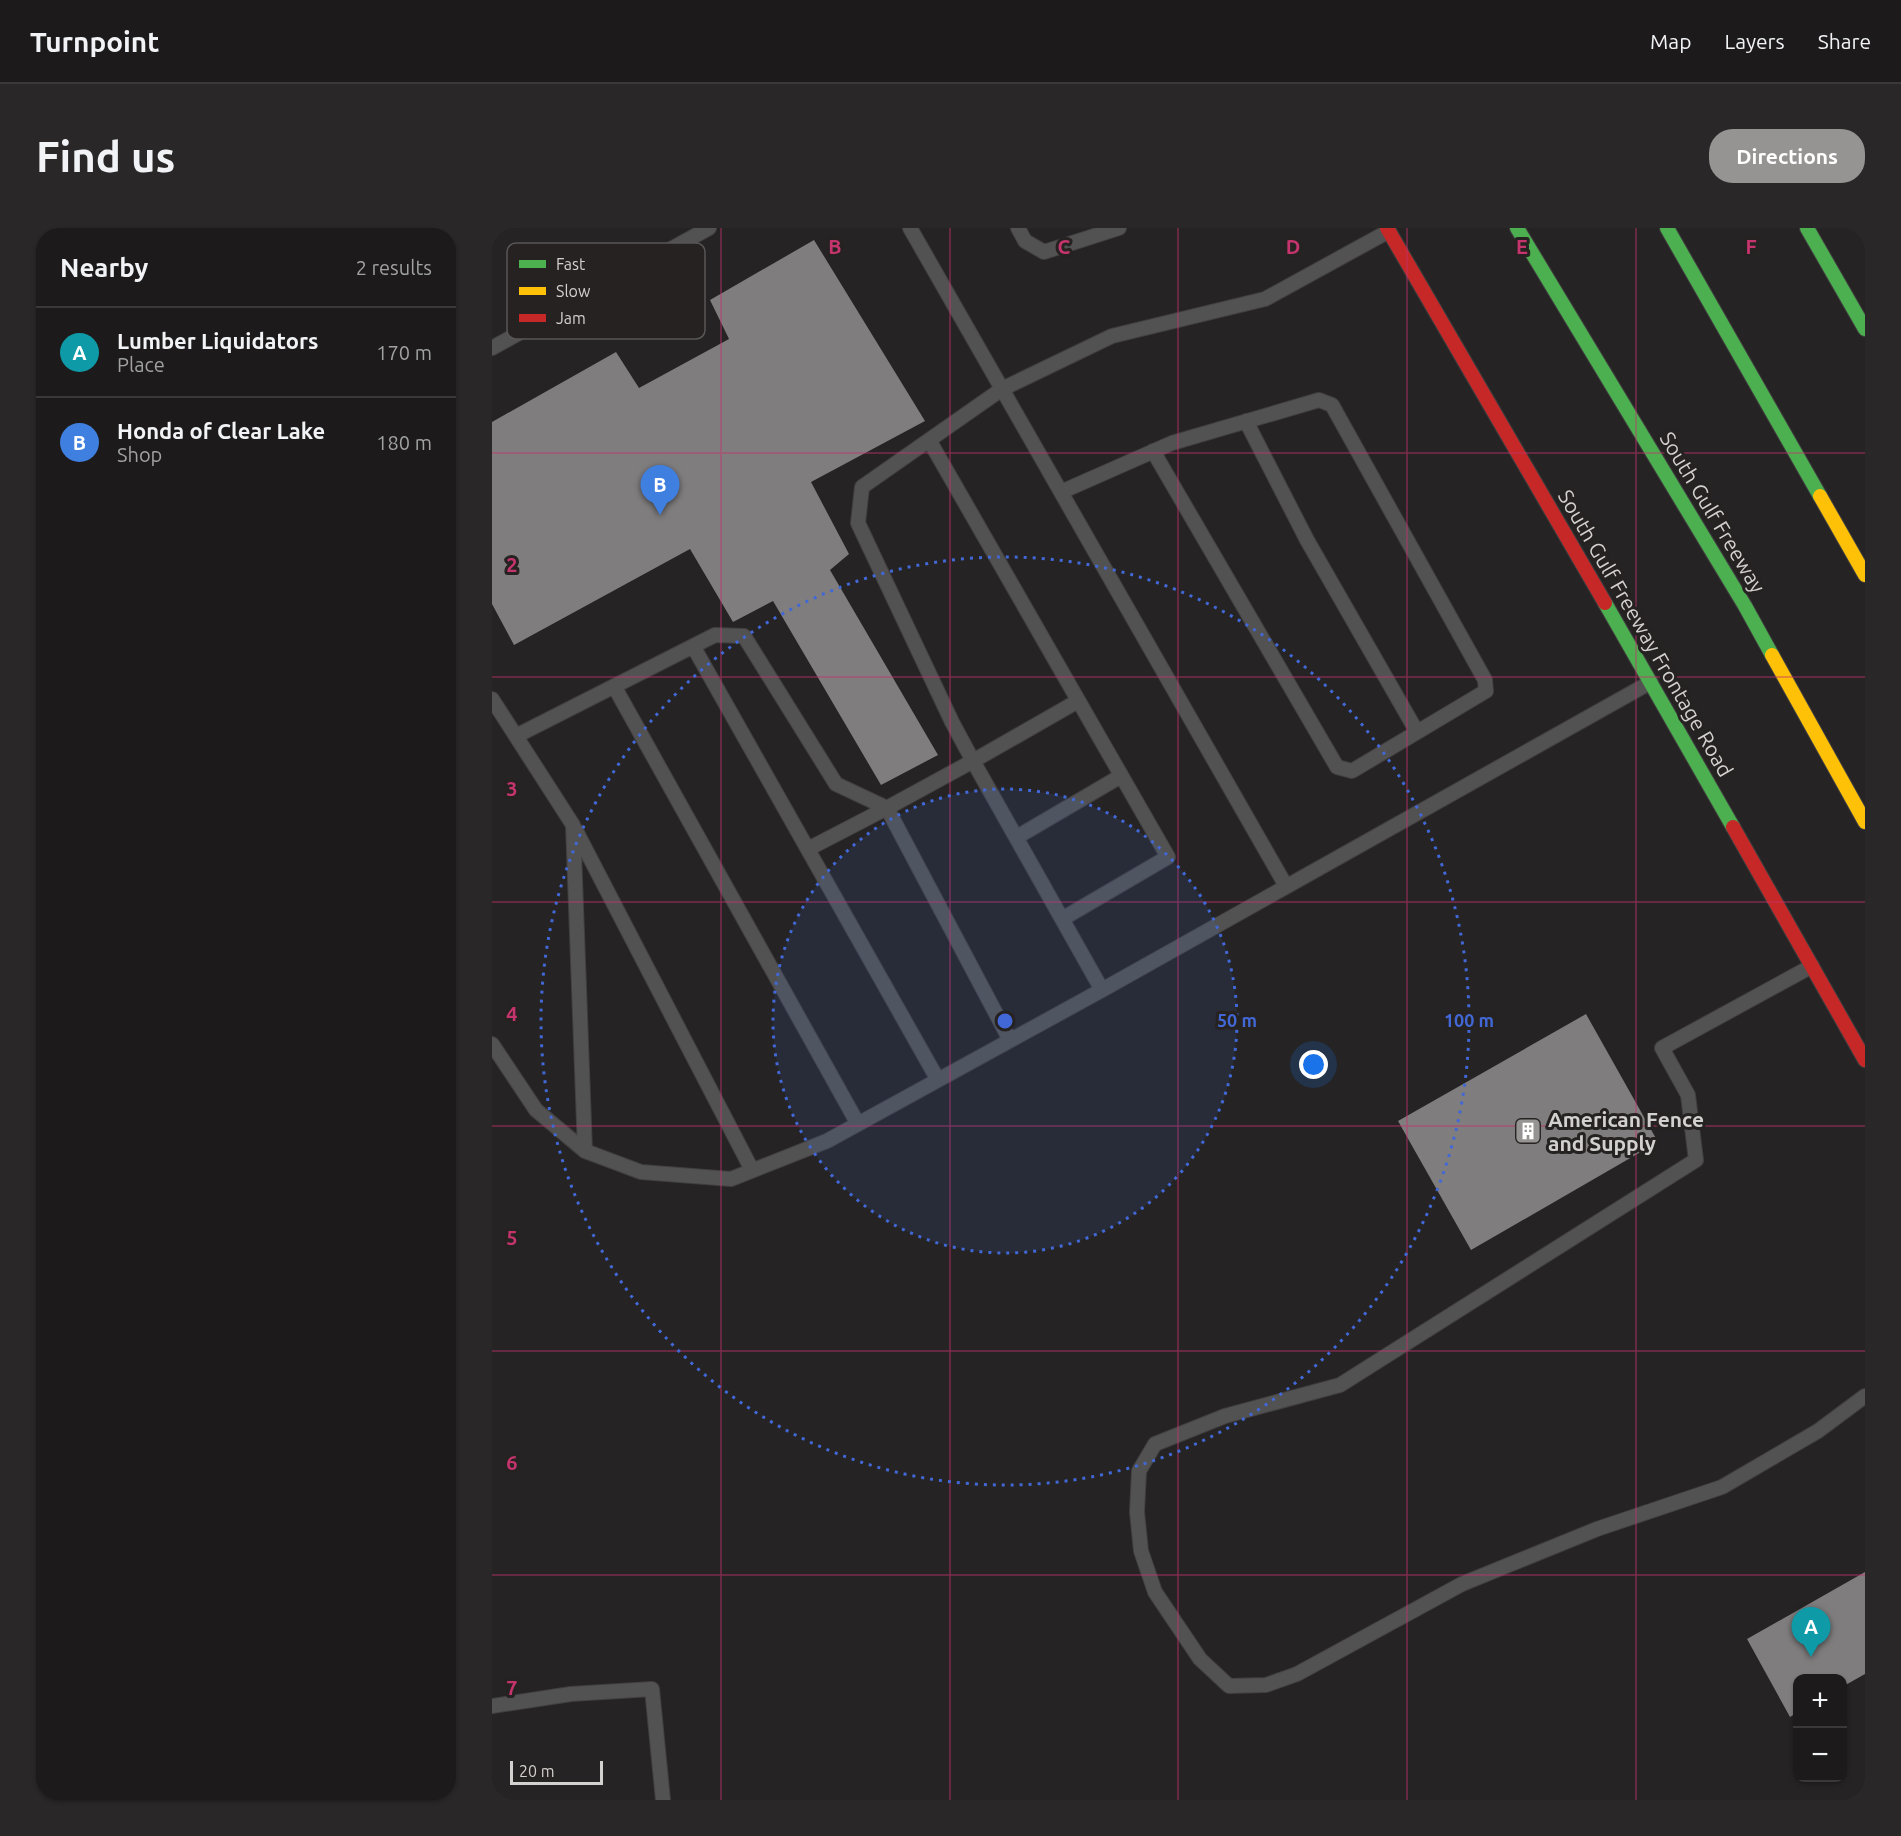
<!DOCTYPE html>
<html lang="en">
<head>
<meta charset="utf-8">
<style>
	:root { --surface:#1c1a1a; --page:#292727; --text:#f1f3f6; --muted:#a0a1a2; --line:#3a3839; --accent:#969393 }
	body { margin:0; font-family:Ubuntu,sans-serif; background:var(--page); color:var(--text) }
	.controls { position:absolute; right:18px; bottom:18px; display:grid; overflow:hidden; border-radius:12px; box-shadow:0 2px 4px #0004 }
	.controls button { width:54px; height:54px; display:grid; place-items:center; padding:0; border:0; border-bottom:2px solid var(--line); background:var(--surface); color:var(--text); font:30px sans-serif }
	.scale { position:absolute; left:18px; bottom:15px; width:93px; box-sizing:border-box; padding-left:6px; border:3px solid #d3d0d0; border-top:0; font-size:16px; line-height:21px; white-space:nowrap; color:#d3d0d0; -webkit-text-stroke:4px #262222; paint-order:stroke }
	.you { position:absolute; left:822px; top:837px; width:21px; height:21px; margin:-15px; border:4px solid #fff; border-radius:50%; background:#1a73e8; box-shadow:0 0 0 9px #1a73e833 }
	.badge { display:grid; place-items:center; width:39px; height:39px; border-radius:50%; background:var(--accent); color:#fff; font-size:20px; font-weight:700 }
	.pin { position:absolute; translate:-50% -50px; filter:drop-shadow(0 2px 3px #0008) }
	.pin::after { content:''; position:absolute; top:32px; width:21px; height:18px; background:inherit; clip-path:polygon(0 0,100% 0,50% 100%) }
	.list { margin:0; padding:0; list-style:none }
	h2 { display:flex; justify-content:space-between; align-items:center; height:78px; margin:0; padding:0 24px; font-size:26px }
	h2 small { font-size:20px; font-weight:400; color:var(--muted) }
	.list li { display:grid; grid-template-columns:39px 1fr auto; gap:18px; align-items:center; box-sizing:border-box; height:90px; padding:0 24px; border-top:2px solid var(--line) }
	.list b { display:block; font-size:22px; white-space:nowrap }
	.list p { margin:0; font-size:20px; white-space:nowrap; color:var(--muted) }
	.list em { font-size:20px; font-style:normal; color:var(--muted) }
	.map { position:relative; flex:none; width:1373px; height:1572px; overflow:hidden; border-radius:24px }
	header { display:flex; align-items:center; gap:36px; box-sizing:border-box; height:84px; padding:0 30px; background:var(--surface); border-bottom:2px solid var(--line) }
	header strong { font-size:28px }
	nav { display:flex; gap:33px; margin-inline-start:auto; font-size:21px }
	.intro { display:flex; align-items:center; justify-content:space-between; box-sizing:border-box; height:144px; padding:0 36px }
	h1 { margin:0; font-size:42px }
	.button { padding:15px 27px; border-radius:24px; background:var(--accent); color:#fff; font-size:21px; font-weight:700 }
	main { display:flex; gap:36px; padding:0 36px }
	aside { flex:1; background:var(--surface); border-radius:24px; box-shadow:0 2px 4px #0004 }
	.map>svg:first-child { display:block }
	.building { fill:#7f7d7d }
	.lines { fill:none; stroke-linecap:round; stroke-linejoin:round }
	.lane-casing { stroke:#413f40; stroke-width:16 }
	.fast-casing { stroke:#413f40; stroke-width:16 }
	.slow-casing { stroke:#413f40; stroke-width:16 }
	.jam-casing { stroke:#413f40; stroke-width:16 }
	.lane { stroke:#535252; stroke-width:14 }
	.fast { stroke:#4caf50; stroke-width:14 }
	.slow { stroke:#ffc107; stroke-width:14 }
	.jam { stroke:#c62828; stroke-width:14 }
	.grid { fill:none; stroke:#c5346d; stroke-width:1.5; stroke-opacity:0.55 }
	.ring { fill:none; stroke:#4168d6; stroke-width:3; stroke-dasharray:3 6 }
	.labels { text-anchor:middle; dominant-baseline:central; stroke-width:6; stroke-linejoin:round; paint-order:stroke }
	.street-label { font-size:21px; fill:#d3d0d0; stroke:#262222 }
	.poi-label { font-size:21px; font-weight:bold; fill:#d3d0d0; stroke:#262222; text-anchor:start }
	.key { fill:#262222; stroke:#5a5656; stroke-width:1.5 }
	.key-label { font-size:16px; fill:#d3d0d0 }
	.grid-label { font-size:20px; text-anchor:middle; font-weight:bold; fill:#c5346d; stroke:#262222; stroke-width:6; stroke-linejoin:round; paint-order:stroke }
	.centre { fill:#4168d6; stroke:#262222; stroke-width:3 }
	.ring-label { font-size:18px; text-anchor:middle; font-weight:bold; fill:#4168d6; stroke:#262222; stroke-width:6; stroke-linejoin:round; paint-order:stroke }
</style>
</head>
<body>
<header>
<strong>Turnpoint</strong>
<nav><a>Map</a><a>Layers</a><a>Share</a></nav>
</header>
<div class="intro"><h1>Find us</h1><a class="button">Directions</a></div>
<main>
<aside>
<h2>Nearby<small>2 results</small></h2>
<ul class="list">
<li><span class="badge" style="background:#0f9aa8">A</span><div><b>Lumber Liquidators</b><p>Place</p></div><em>170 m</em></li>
<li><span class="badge" style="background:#3f7fe0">B</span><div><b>Honda of Clear Lake</b><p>Shop</p></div><em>180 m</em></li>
</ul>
</aside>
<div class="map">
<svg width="1373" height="1572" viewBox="0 0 1373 1572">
	<rect width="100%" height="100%" fill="#252323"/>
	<!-- building -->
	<path class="building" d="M322,12l111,181 -114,61 38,72 -19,16 108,185 -57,30 -108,-184 -40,21 -43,-73 -176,96 -22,-41v-182l124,-70 23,36 90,-49 -19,-39z
		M1094,786l72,128 -187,108 -73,-129z
		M1373,1344v102l-23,13v-9h-44v34l-8,5 -43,-78z"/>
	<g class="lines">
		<defs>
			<path id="lane" d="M418,0l376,658
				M526,0l7,13 19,11 75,-24
				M0,120l217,-120
				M754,193l61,119 110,192
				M437,212l239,417 -106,62
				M569,264l111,-49 147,-43 13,5 153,275 1,11 -134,80 -15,-4 -184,-316
				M201,418l245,434
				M122,458l244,438
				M0,471l81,126 12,326
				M586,473l-105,60 129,229
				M24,508l199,-101 29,1 92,148 51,24 86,-47 -21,-39 -94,-199 4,-36 140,-98 110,-53 153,-37 124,-68
				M83,601l177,341
				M525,609l104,-61
				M316,621l79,-41 123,232
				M1320,738l-150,82 26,47 8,65 -356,225 -115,31 -70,28 -16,27 -2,41 4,39 14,41 45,67 29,27 37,-1 31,-11 165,-90 135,-55 125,-42 96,-56 47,-35
				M0,816l44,66 49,41 56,21 90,7 96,-38 275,-151 549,-308
				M0,1478l79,-12 81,-5 11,111"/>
			<path id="fast" d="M1025,0l228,378 27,49
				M1175,0l153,268
				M1315,0l58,101
				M1113,375l128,224"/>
			<path id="slow" d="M1328,268l45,79
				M1280,427l93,167"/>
			<path id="jam" d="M895,0l218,375
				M1241,599l132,233"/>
		</defs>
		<!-- lane casing -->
		<use href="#lane" class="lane-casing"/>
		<!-- fast casing -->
		<use href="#fast" class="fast-casing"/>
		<!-- slow casing -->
		<use href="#slow" class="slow-casing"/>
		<!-- jam casing -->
		<use href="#jam" class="jam-casing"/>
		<!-- lane -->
		<use href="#lane" class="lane"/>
		<!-- fast -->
		<use href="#fast" class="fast"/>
		<!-- slow -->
		<use href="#slow" class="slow"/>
		<!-- jam -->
		<use href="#jam" class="jam"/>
	</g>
	<!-- grid -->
	<path class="grid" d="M229,0v1572M458,0v1572M686,0v1572M915,0v1572M1144,0v1572M0,225h1373M0,449h1373M0,674h1373M0,898h1373M0,1123h1373M0,1347h1373"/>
	<!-- distance rings -->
	<circle cx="513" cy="793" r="232" fill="#4168d6" fill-opacity=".12"/>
	<g class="ring">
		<circle cx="513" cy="793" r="232"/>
		<circle cx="513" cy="793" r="464"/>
	</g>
	<!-- icons -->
	<defs>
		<symbol id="building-square" viewBox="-11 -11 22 22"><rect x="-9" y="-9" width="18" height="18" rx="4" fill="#969393" stroke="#262222"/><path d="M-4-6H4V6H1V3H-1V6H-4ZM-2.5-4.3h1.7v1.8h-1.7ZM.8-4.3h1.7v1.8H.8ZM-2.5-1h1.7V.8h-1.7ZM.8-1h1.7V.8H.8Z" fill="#fff"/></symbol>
	</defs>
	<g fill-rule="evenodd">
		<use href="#building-square" x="1021" y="888" width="30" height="30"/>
	</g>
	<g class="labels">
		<!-- street labels -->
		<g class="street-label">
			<text transform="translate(1221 284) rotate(59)">South Gulf Freeway</text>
			<text transform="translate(1154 405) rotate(60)">South Gulf Freeway Frontage Road</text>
		</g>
		<!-- poi labels -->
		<g class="poi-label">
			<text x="1056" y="891">American Fence<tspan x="1056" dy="24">and Supply</tspan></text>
		</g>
	</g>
	<!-- legend -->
	<rect x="15" y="15" width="198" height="96" rx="9" class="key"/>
	<rect x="27" y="32" width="27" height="8" fill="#4caf50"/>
	<rect x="27" y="59" width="27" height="8" fill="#ffc107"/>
	<rect x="27" y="86" width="27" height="8" fill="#c62828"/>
	<g class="key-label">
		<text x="64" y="42">Fast</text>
		<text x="64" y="69">Slow</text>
		<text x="64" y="96">Jam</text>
	</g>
	<g class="grid-label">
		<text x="343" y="26">B</text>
		<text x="572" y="26">C</text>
		<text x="801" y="26">D</text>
		<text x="1030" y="26">E</text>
		<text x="1259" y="26">F</text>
		<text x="20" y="344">2</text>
		<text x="20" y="568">3</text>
		<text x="20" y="793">4</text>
		<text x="20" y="1017">5</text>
		<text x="20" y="1242">6</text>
		<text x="20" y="1467">7</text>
	</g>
	<circle cx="513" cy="793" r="9" class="centre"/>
	<g class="ring-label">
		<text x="745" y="799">50 m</text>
		<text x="977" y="799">100 m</text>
	</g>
</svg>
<div class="controls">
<button>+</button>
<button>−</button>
</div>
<div class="scale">20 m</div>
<div class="you"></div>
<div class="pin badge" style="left:1319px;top:1429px;background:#0f9aa8">A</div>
<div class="pin badge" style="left:168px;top:287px;background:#3f7fe0">B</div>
</div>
</main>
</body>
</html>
